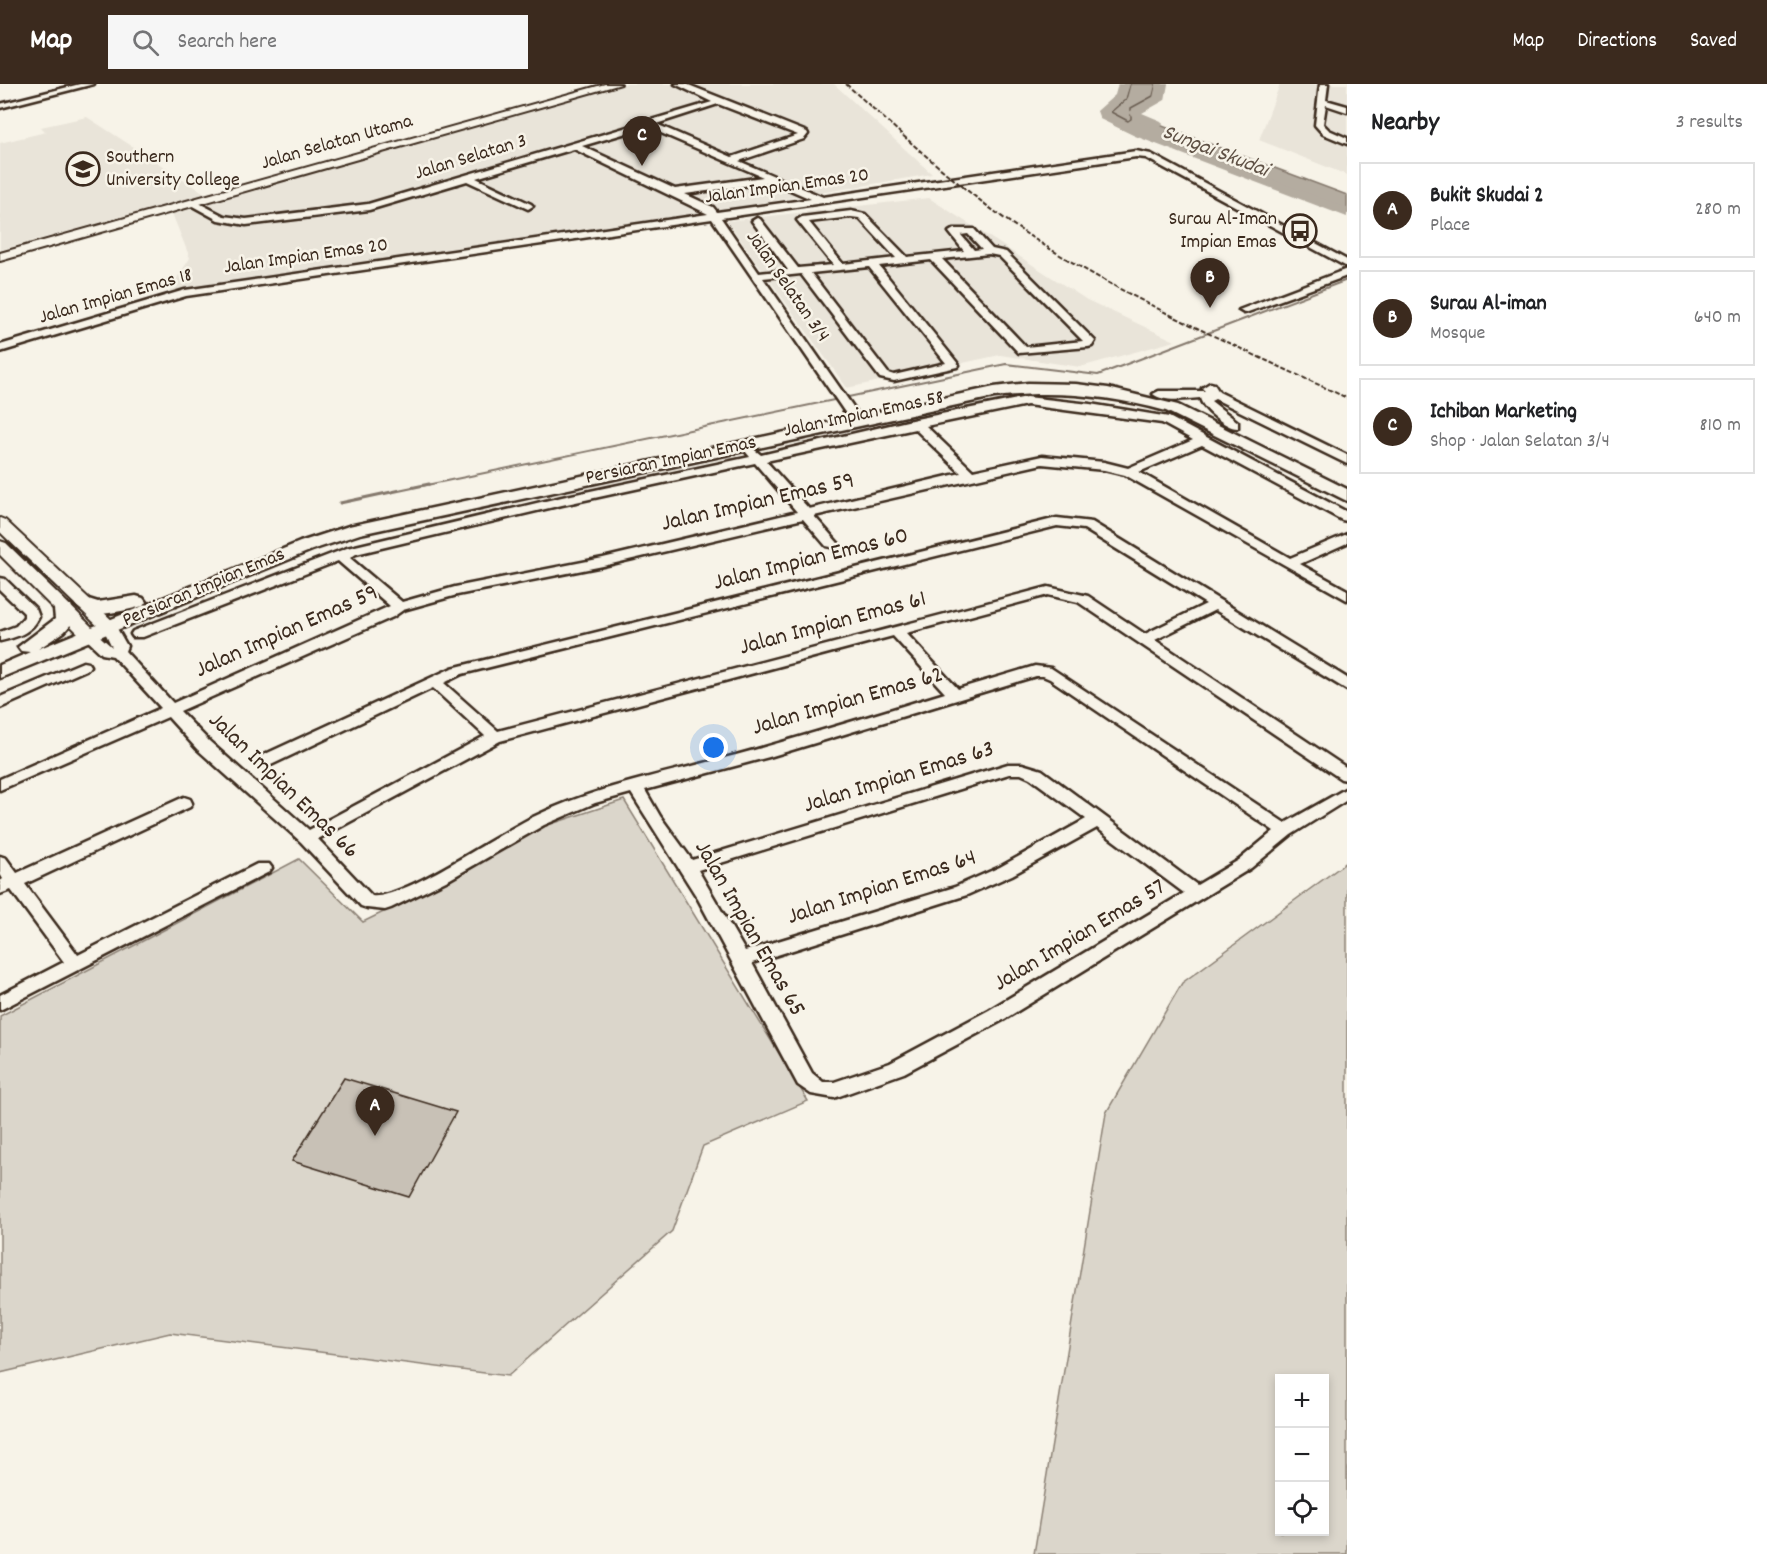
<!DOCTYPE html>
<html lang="en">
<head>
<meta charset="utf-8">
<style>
	:root { --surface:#fff; --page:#f6f6f6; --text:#202124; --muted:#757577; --line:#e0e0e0; --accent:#3b2a1e }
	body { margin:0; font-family:Dekko,sans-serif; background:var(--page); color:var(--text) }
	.controls { position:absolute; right:18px; bottom:18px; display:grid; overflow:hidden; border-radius:0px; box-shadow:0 3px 9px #0003 }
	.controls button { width:54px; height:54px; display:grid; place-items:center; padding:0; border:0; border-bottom:2px solid var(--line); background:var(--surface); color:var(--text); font:30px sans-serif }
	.you { position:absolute; left:714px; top:664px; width:21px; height:21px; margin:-15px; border:4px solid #fff; border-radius:50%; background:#1a73e8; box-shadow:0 0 0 9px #1a73e833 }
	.badge { display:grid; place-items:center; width:39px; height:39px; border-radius:50%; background:var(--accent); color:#fff; font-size:20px; font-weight:700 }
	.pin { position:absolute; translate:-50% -50px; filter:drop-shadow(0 2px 3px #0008) }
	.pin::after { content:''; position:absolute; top:32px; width:21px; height:18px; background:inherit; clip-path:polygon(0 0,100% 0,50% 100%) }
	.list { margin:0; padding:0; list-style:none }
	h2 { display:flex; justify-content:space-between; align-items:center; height:78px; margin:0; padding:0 24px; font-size:26px }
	h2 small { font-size:20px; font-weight:400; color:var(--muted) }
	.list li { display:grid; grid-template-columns:39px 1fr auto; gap:18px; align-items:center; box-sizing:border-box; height:96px; margin:0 12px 12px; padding:0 12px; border:2px solid var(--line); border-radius:0px }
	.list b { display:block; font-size:22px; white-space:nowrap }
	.list p { margin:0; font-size:20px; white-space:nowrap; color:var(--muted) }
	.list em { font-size:20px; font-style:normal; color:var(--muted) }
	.icon { flex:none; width:33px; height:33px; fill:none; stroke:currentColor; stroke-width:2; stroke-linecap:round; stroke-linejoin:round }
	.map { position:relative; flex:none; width:1347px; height:1470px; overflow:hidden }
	header { display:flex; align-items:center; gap:36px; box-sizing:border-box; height:84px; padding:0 30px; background:var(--accent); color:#fff }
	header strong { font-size:28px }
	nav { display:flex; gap:33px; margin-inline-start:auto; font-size:21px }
	.search { width:420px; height:54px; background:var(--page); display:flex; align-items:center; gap:15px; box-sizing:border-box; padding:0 21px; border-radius:0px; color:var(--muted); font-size:22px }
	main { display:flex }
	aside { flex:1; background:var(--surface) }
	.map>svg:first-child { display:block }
	.built { fill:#e9e4d9 }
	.green { fill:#dbd6cb; stroke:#8b8074; stroke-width:1.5; fill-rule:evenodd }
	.water { fill:#b4aca0; stroke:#84786c; stroke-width:1.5 }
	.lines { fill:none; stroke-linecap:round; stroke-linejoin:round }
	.shore { stroke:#6b5e52; stroke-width:1.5 }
	.stream-far1 { stroke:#84786c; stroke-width:2 }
	.stream { stroke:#84786c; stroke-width:3 }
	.river { fill:#b4aca0; fill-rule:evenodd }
	.building { fill:#c8c1b6; stroke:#3b2a1e; stroke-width:1.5 }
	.minor-casing { stroke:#3b2a1e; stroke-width:5 }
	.tertiary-casing { stroke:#3b2a1e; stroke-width:4 }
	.secondary-casing { stroke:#3b2a1e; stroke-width:5 }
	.minor { fill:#f7f3e8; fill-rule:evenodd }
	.tertiary { fill:#f7f3e8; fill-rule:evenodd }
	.secondary { fill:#f7f3e8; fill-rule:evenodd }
	.rail { stroke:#3b2a1e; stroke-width:2; stroke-dasharray:5 2; stroke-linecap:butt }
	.labels { text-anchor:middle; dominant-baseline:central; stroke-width:5; stroke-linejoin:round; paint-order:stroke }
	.far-street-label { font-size:20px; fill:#3b2a1e; stroke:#f7f3e8 }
	.far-poi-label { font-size:20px; fill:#3b2a1e; stroke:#f7f3e8; text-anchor:start }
	.far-water-label { font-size:22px; font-style:italic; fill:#5f5145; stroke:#f7f3e8 }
	.street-label { font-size:24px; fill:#3b2a1e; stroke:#f7f3e8 }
</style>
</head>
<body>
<header>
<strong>Map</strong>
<div class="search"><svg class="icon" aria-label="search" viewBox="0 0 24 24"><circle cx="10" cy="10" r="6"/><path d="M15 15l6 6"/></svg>Search here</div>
<nav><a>Map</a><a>Directions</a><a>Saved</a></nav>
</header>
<main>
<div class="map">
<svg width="1347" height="1470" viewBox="0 0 1347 1470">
	<rect width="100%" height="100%" fill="#f7f3e8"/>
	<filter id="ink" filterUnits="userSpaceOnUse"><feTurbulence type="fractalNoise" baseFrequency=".0167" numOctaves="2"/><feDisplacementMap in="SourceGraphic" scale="12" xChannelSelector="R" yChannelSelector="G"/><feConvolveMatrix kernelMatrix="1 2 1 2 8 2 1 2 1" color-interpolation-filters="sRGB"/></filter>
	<g filter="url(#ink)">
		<!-- built -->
		<path class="built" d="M616,0h218l98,90 -213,36 -550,81 21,-33 -21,-52z
			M1280,0h67v91l-88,-35z
			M87,33l119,77 -206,56v-107l46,-11 -5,-5z
			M929,114l158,102 88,41 -95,26 -80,-12 -153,33 -120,-167z"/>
		<!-- green -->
		<path class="green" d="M624,716l184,301 -105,45 -31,85 -164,145 -338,-43 -170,40v-357l299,-157 64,63 55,-27 121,-67z
			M1347,778v692h-313l72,-441 76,-130zM1280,1294h44v154h-44z"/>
		<!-- water -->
		<path class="water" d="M1124,0h38l-3,16 -24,12 3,5 209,78v18l-208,-80 -35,-17 -1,-5 18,-15z"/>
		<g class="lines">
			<!-- shore -->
			<path class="shore" d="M1130,0l-4,15 -15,13 17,9 3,-2v-11l22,-12 3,-12"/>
			<!-- stream-far1 -->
			<path class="stream-far1" d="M422,402l584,-122 92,11 249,-95"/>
			<!-- stream -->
			<path class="stream" d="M340,419l89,-19"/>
			<!-- river -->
			<path class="river" d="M1118,0h12l-5,15 -16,13 1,2 33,16 204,78v9l-212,-81 -35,-17 -3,-8 18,-16z
				M1156,0h12l-3,16 -23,13 19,8 2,3 -2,3c-11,2 -26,-5 -32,-15l24,-14z"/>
		</g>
		<!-- building -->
		<path class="building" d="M344,994l112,34 -47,85 -117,-36z"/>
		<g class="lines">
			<defs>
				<path id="minor" d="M80,0h14l-94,24v-4z
					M675,0h11l121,48 1,2 -4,5 -65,22 84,36 313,-46 15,3 196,106v7l-201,-109 -10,-1 -415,61 38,55 29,-3 -36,-49 5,-3 3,1 38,49 35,-3 -36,-45 5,-3 49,-6 14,3 42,43 57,-6 -15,-19 5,-3h20l18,20 14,3 89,89 -3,5 -4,1 -69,6 -88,-93 -52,6 80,99 -2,2 -63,14 -14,-3 -79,-104 -38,4 100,143 -6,4 -4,-1 -141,-205 -526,77 -186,56v-7l185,-55 523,-76 -134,-65 -98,29 55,26 2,2 -5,3 -61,-28 -98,29 -123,15 -28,-5 -31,-17 8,-2 29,15 22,3 122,-15 344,-102zM718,20l80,31 -66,22 -76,-33zM647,43l116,50 -88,12 -93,-43zM772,98l39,17 -94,13 -4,-5 -28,-13zM851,133l8,1 37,40 -53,6 -34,-42zM968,150l14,15 -8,1 -13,-15zM989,170l10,2 84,85 -57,6 -84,-88zM869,183l77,96 -52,12 -6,-2 -77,-100z
					M1320,0h8l-2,16 21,6v6l-21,-7 -3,19 6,6 18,8v6l-24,-10 -8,-9z
					M1347,185v7l-99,36 -4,1 -5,-3z
					M1210,299l4,1 5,8 128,63v9l-132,-65 -4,2 27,21v6c-11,1 -36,-19 -38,-30 -14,1 -36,5 -47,-4l6,-3h46l-3,-3z
					M1027,313l63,7 79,13 178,95v9l-5,-1 -140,-75 -63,27 151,86 57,-24v9l-47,21 47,26v10l-222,-125 -21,-5 -62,-6 -228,52 24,27 -7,4 -5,-1 -23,-27 -200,47 -146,29 -54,15 -10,7 -213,94 29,30 100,89 176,-94 -52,-48 -162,77h-12l-2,-4 2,-4 193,-89 605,-150 35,4 255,156v12l-132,-80 -60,30 192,128v12l-6,-1 -263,-177 -30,-7 -142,38 52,56 77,-23 16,2 234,155 62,-35v12l-56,35 -40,33 -248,152 -99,53 -70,25 -23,-4 -13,-9 -100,-186 -67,-106 -36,10 -51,22 -94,54 -59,29 -6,2 -18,-2 -6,-2 -60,-64 -104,-93 -29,-32 -168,73v-11l161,-71 -48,-52 -11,-2 -17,-16 -2,-3 2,-3h10l17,15 -9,-19 2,-3h10l12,21 -2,5 48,52 217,-97 -52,-45 -195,76h-10l-2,-3 2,-3 214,-83 215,-51 188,-40 -5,-6 6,-4 10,8 155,-36zM1027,321l135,18 31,17 -65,28 -24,-6 -62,-6 -69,15 -47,-45zM915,345l46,44 -152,36 -43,-48zM755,379l42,49 -194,46 -148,29 -53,15 -52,-44 6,-4 206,-49zM1057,442l27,3 122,75 -61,30 -57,-38 -40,-9 -550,144 -54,-48 18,-9zM893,552l52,57c-69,21 -139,43 -209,62 -68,18 -139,31 -203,62 -34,16 -130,83 -161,79l-54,-57 182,-98zM1036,592h7l7,3 224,152 -35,29 -42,25 -155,-115 -20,-6h-14l-316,96 -32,-44 -15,-26 124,-33zM1009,690h12l9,4 56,41 -86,48 -45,20 -210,64 -47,-81zM1097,744l87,65 -195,117 -99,53 -56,19h-11l-11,-9 -60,-110 215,-68 45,-20z
					M0,494l5,1 31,30 3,8c-7,16 -24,21 -39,24v-9l16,-6 8,-9v-4l-24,-23z
					M83,578l5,1 2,3 -2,3 -88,39v-11z
					M184,713l6,2 2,4 -2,4 -165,77 53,71 179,-91h12l3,4 -3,4 -269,138v-15l64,-33 -53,-72 -11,4v-13l3,-2 -3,-5v-18l6,2 11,15z"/>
				<path id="tertiary" d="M605,0h16l-621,177v-8z
					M0,434l5,2 111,104 2,4 -2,4h-12l-104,-100z
					M0,457l6,2 90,88 3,4 -3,4h-12l-84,-84z"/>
				<path id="secondary" d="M1028,299l48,1 32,4 70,17 169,84v12l-181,-90c-57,-16 -113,-21 -172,-14l-634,137 -48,16 -312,128v-13l30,-13 -9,-1 -3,-4 37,-28 -1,-10 3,-4h14l4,15 -11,12 -26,17 262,-107 49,-16 645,-139z
					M136,512l7,2 3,4 -3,4c-18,4 -55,16 -68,-2l3,-4 7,-2 13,4z"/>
			</defs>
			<!-- minor casing -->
			<use href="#minor" class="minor-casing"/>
			<!-- tertiary casing -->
			<use href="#tertiary" class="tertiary-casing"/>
			<!-- secondary casing -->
			<use href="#secondary" class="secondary-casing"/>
			<!-- minor -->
			<use href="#minor" class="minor"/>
			<!-- tertiary -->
			<use href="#tertiary" class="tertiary"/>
			<!-- secondary -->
			<use href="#secondary" class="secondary"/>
			<!-- rail -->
			<path class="rail" d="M846,0c62,56 122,113 193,158 98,62 204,107 308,156"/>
		</g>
	</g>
	<!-- icons -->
	<defs>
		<symbol id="university-ring" viewBox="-11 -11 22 22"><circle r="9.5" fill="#f7f3e8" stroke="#3b2a1e" stroke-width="1.5"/><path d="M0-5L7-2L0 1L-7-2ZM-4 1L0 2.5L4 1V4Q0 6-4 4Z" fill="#3b2a1e"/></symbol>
		<symbol id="bus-ring" viewBox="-11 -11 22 22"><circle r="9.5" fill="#f7f3e8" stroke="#3b2a1e" stroke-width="1.5"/><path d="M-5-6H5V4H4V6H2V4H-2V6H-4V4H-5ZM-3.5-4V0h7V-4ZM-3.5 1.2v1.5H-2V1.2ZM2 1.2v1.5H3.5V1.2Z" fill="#3b2a1e"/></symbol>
	</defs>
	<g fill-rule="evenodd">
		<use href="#university-ring" x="64" y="66" width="38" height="38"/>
		<use href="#bus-ring" x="1281" y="128" width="38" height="38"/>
	</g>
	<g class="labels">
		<!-- far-street labels -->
		<g class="far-street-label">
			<text transform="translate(337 59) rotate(-16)">Jalan Selatan Utama</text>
			<text transform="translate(471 74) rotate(-17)">Jalan Selatan 3</text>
			<text transform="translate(787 103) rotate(-8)">Jalan Impian Emas 20</text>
			<text transform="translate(306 173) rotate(-8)">Jalan Impian Emas 20</text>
			<text transform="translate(787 203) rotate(55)">Jalan Selatan 3/4</text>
			<text transform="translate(116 213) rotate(-16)">Jalan Impian Emas 18</text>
			<text transform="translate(864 331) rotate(-12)">Jalan Impian Emas 58</text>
			<text transform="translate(671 377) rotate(-12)">Persiaran Impian Emas</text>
			<text transform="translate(204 504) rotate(-23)">Persiaran Impian Emas</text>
		</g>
		<!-- far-poi labels -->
		<g class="far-poi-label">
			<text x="106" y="74">Southern<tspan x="106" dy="23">University College</tspan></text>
			<text x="1277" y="136" text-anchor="end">Surau Al-Iman<tspan x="1277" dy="23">Impian Emas</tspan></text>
		</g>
		<!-- far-water labels -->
		<g class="far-water-label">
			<text transform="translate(1215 68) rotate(21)">Sungai Skudai</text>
		</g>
		<!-- street labels -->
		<g class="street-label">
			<text transform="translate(758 419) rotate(-13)">Jalan Impian Emas 59</text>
			<text transform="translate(811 476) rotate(-14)">Jalan Impian Emas 60</text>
			<text transform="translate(833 540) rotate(-15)">Jalan Impian Emas 61</text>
			<text transform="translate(287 548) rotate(-24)">Jalan Impian Emas 59</text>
			<text transform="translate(848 618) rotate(-16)">Jalan Impian Emas 62</text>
			<text transform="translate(899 694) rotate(-17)">Jalan Impian Emas 63</text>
			<text transform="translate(283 702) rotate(44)">Jalan Impian Emas 66</text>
			<text transform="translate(882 804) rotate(-18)">Jalan Impian Emas 64</text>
			<text transform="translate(749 845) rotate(60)">Jalan Impian Emas 65</text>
			<text transform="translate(1080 852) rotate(-31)">Jalan Impian Emas 57</text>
		</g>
	</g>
</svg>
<div class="controls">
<button>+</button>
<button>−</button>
<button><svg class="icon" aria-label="locate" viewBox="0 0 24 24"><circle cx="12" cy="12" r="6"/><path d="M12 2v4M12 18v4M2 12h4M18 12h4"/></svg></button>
</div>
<div class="you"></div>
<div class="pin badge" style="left:375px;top:1052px">A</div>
<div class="pin badge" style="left:1210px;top:224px">B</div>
<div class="pin badge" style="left:642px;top:82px">C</div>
</div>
<aside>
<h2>Nearby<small>3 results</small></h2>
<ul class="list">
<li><span class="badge">A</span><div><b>Bukit Skudai 2</b><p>Place</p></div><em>280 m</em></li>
<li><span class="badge">B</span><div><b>Surau Al-iman</b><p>Mosque</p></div><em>640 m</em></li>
<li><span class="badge">C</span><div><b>Ichiban Marketing</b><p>Shop · Jalan Selatan 3/4</p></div><em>810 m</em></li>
</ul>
</aside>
</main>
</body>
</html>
